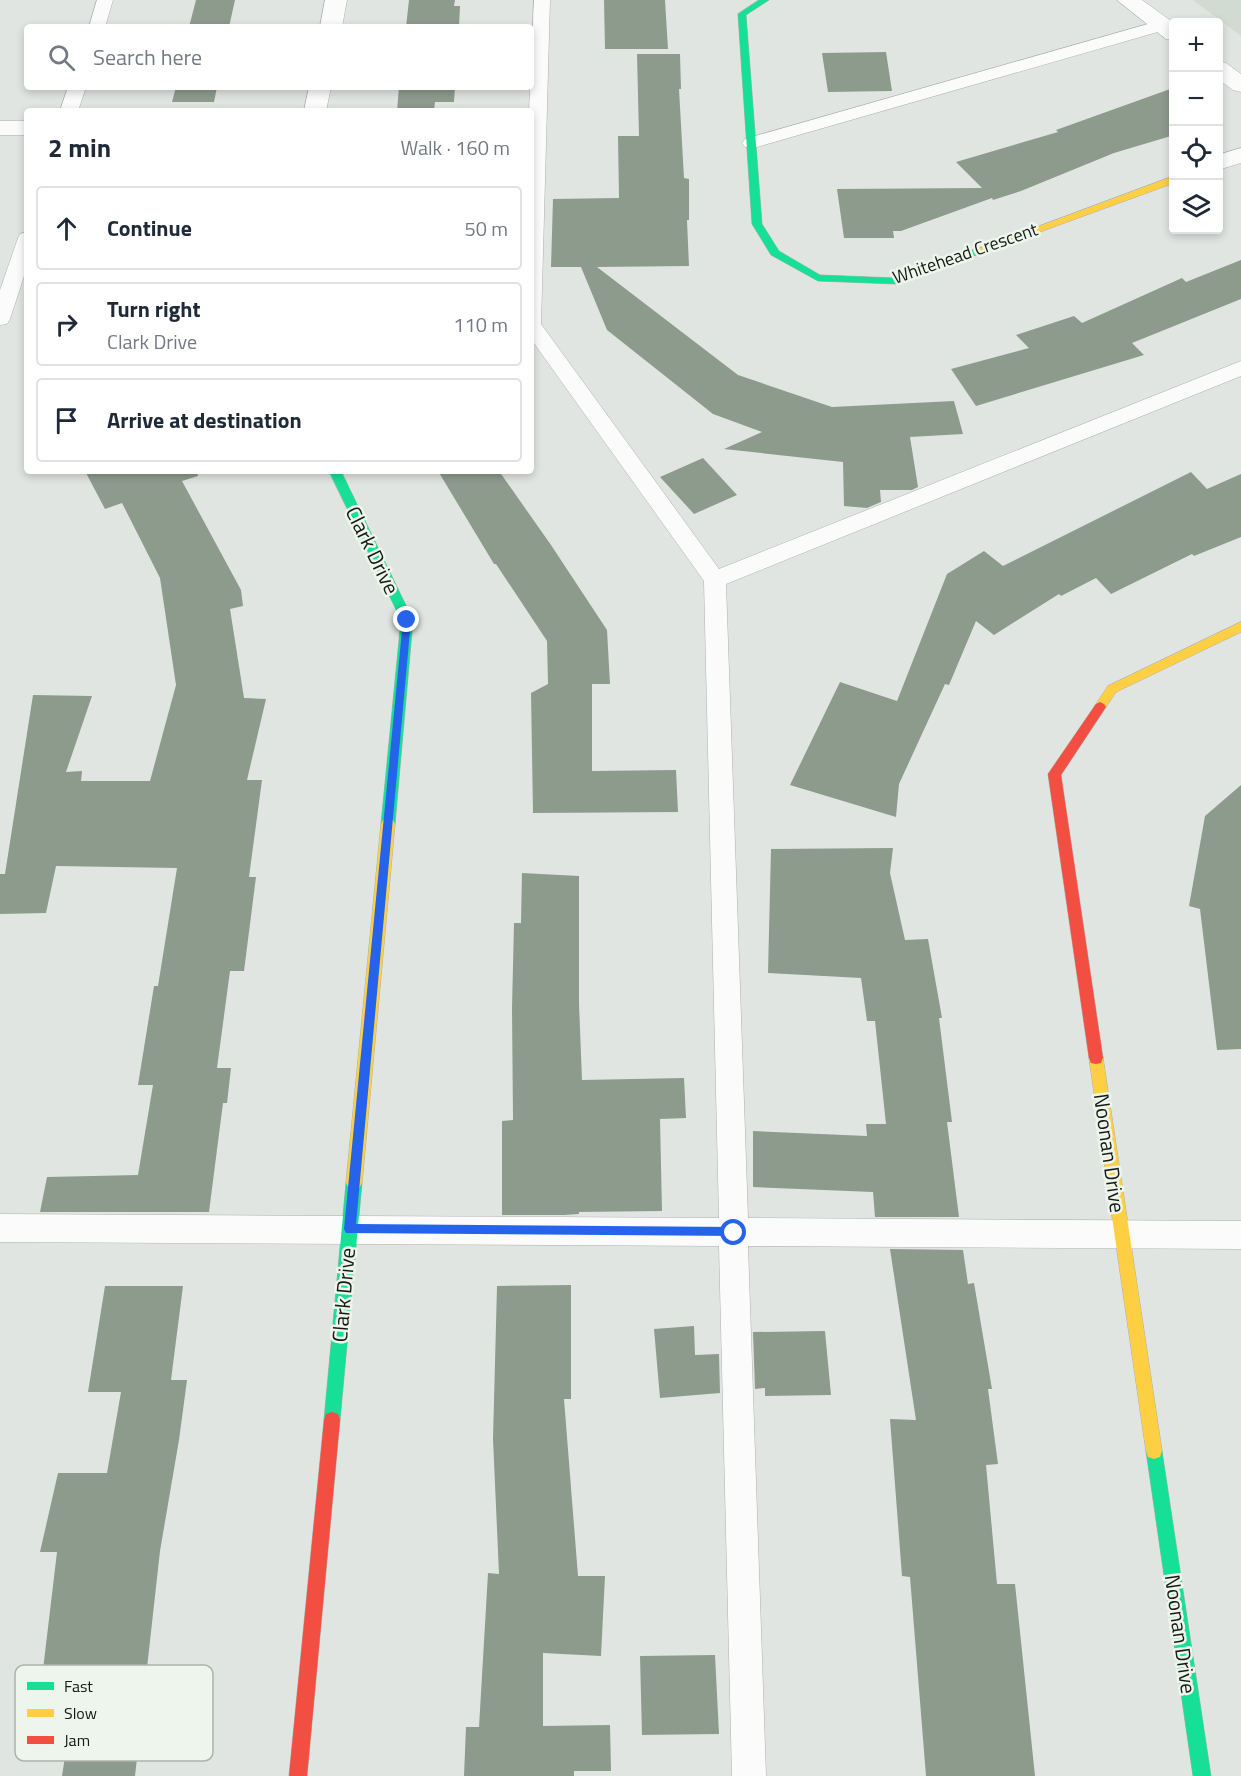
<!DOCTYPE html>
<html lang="en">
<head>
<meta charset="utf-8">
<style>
	:root { --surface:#fff; --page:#f6f6f7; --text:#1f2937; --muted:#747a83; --line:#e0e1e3 }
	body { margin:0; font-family:"Titillium Web",sans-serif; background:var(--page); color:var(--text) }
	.controls { position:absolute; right:18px; top:18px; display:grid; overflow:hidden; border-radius:6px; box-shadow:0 3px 9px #0003 }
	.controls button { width:54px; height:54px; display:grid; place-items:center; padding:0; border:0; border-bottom:2px solid var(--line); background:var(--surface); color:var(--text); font:30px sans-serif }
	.stop { position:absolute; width:18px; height:18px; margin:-14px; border:4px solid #2563eb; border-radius:50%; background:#fff }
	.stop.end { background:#2563eb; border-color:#fff; box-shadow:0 2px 6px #0008 }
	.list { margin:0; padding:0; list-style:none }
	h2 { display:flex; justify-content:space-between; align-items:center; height:78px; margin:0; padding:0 24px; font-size:26px }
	h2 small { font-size:20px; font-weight:400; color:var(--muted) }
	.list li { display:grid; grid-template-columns:39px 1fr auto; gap:18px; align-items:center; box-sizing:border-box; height:84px; margin:0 12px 12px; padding:0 12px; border:2px solid var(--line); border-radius:6px }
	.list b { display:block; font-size:22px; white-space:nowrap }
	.list p { margin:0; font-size:20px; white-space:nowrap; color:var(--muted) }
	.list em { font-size:20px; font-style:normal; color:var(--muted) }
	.icon { flex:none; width:33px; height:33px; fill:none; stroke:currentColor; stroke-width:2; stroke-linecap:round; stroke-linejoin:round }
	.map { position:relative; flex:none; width:1241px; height:1776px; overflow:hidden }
	.search { position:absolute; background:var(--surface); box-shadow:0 3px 9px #0003; left:24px; top:24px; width:510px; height:66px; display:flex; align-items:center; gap:15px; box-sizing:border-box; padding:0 21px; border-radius:6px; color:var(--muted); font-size:22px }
	.panel { position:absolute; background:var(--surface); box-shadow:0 3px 9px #0003; left:24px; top:108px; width:510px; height:366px; border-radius:6px }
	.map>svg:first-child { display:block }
	.built { fill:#d2dbd1 }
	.building { fill:#8d9b8d }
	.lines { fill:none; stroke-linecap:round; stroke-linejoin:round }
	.lane-casing { stroke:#adb0ad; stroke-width:1 }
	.street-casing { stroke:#adb0ad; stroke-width:1 }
	.fast-casing { stroke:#adb0ad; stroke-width:1 }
	.slow-casing { stroke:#adb0ad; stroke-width:1 }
	.jam-casing { stroke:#adb0ad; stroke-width:1 }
	.lane { fill:#fafbfa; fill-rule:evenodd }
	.street { fill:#fafbfa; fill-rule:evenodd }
	.fast { fill:#16e098; fill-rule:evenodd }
	.slow { fill:#ffcf43; fill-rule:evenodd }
	.jam { fill:#f24e42; fill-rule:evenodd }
	.route { fill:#2563eb }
	.labels { text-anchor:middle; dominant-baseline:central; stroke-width:5; stroke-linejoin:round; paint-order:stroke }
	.far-street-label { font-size:18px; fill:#161916; stroke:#edf5ec }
	.street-label { font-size:21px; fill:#161916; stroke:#edf5ec }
	.key { fill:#edf5ec; stroke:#acb3ac; stroke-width:1.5 }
	.key-label { font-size:16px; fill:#161916 }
</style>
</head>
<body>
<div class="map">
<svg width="1241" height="1776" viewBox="0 0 1241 1776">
	<rect width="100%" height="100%" fill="#e1e5e1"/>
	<!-- built -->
	<path class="built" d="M1193,0h48v36z"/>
	<!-- building -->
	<path class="building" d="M196,0h39l-6,27h-40z
		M409,0h46l-1,6h6l-1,21h-53z
		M604,0h61l3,49h-63z
		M886,52l6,39 -64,1 -6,-39z
		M637,54h43l1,35h-2l5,89 5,1v41h-2l2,46 -92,1 141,108 94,32 122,-6 9,33 -53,3 8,50 -6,3h-32l1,12 -14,6 -23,-2 -1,-44 -119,-13 38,-17 -49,-18 -106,-84 -26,-63h-30l2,-68 66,-1 -1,-62h21z
		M176,87h41l-3,15h-42z
		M399,87h56l-1,15h-19l-1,9h-37z
		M1173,88v44l-4,1 2,3 -57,17 -93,38 -28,9 -1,-2 -91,33h-8l1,7h-50l-7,-49 145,-1 -26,-26 102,-30 -2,-2z
		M1241,260v39l-109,44 12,12 -168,51 -25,-37 78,-21 -13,-13 58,-19 8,7 100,-45 4,4z
		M703,458l34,37 -43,19 -34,-37z
		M85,471h112l1,5 -16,5 59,109 2,16 -13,3 14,89 22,1 -19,81h15l-13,97h7l-12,94h-14l-13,97h14l-4,35h-4l-14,109h-169l7,-35 91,-2 15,-90h-15l16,-99h4l19,-118 -121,-2 -10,47 -46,1v-40h5l28,-179 59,1 -26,76 16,-1 -1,10h69l26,-96 -16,-107 -38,-75 -17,6z
		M438,471h61l52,74 56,85 3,54h-18v87l84,-1 2,42 -145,1 -2,-120 17,-9 -1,-43 -51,-77h-2z
		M1191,472l16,17 34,-15v63l-47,19 -2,-2 -81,40 -15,-16 -35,18 -2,-2 -65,41 -18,-14 -27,64 -4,-1 -46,100 -3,33 -106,-32 50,-103 57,19 50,-127 37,-23 19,15z
		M1241,785v264l-24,1 -17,-141 -11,-3 16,-90z
		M893,848l-3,25 15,67 23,-1 14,79h-3l13,104h-5l12,95h-84l-2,-25 -120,-5v-56l114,5 -1,-12h20l-11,-103h-8l-6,-43 -93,-5 3,-124z
		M522,873l57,3v127l3,77 102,-2 2,40 -26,1 2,92 -83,1v2l-15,1h-62v-94l11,-1 -1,-112 2,-85h7z
		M890,1249l73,1 5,34 6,-1 18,106h-4l10,75 -12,1 11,119h18l20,192h-109l-16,-199 -8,-1 -12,-157 26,1z
		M571,1285v114h-7l14,177h27l-4,80 -58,-3v73l67,-1 1,46h-37v5h-110l2,-49h13l9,-154 11,1 -6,-135 4,-153z
		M105,1286h78l-12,94h16l-8,60 -19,111 -25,225h-73l15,-98h-35l15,-126h-17l18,-79h49l14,-81h-33z
		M694,1326l1,29 24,-1 1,39 -60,5 -6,-69z
		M825,1331l6,64 -66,1v-8l-10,1 -2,-57z
		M715,1655l4,79 -77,1 -2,-79z"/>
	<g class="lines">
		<defs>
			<path id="lane" d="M97,0h16l-8,27h-16z
				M534,0h16l-9,324 178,245 522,-208v15l-515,208 22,634 493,3v28l-493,-3 18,530h-34l-13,-530 -719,-4v-28l719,4 -15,-637 -173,-242 -2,-228z
				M1162,20l8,5 -2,4 -411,118h-12l-3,-4 3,-4z
				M68,87h18l-8,24h-18z
				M27,232v35l-17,52 -3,5 -7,1v-35l18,-52 2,-4z"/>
			<path id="street" d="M325,0h22l-5,27h-22z
				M1117,0h25l32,23v17l-8,-1z
				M1218,61l8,2 15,11v18l-8,-2 -15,-11z
				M309,87h22l-5,24h-22z
				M0,121h27v14h-27z
				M1241,148v15l-23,7v-15z"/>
			<path id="fast" d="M759,0h10l-23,15 16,209 17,27 41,24 75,3 79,-29h8v4l-86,31 -78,-3 -47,-26 -19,-31 -14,-210z
				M329,471h12l72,149 -18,204 -2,4h-10l-2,-4 20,-204z
				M354,1176l5,2 3,5 -22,237 -2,6 -6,2 -6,-2 -2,-6 22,-237 3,-5z
				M1154,1443l6,2 2,6 49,325h-18l-47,-325 2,-6z"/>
			<path id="slow" d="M1174,176v7l-192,70h-8l-1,-2z
				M1241,622v10l-125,60 -12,18h-8l-2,-3 14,-21z
				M388,819l5,1 2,4 -33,359 -3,5 -5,2 -5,-2 -3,-5 35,-359 2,-4z
				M1096,1052l5,1 2,5 59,393 -2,6 -6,2 -6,-2 -2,-6 -57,-393 2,-5z"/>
			<path id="jam" d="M1100,702l4,2 2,3 -2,3 -43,65 42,283 -2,5 -5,1 -5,-1 -2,-5 -41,-284 48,-70z
				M332,1412l6,2 2,6 -33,356h-18l35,-356 2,-6z"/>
		</defs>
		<!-- lane casing -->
		<use href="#lane" class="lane-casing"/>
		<!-- street casing -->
		<use href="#street" class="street-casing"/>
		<!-- fast casing -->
		<use href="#fast" class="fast-casing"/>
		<!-- slow casing -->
		<use href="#slow" class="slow-casing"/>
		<!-- jam casing -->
		<use href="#jam" class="jam-casing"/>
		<!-- lane -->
		<use href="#lane" class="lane"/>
		<!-- street -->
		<use href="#street" class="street"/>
		<!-- fast -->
		<use href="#fast" class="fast"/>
		<!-- slow -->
		<use href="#slow" class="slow"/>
		<!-- jam -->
		<use href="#jam" class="jam"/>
	</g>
	<!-- route -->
	<path class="route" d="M407,617l4,3 -55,604 378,3 4,2v7l-392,-3 -2,-4 59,-609z"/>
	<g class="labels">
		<!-- far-street labels -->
		<g class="far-street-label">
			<text transform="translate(965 253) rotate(-19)">Whitehead Crescent</text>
		</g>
		<!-- street labels -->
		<g class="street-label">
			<text transform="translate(373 550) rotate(64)">Clark Drive</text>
			<text transform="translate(1110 1153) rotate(82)">Noonan Drive</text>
			<text transform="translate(343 1295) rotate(-85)">Clark Drive</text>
			<text transform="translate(1181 1634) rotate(82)">Noonan Drive</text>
		</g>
	</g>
	<!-- legend -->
	<rect x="15" y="1665" width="198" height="96" rx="9" class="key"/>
	<rect x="27" y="1682" width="27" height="8" fill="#16e098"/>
	<rect x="27" y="1709" width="27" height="8" fill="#ffcf43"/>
	<rect x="27" y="1736" width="27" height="8" fill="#f24e42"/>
	<g class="key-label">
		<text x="64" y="1692">Fast</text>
		<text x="64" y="1719">Slow</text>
		<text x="64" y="1746">Jam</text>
	</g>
</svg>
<div class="controls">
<button>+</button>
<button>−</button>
<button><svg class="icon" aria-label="locate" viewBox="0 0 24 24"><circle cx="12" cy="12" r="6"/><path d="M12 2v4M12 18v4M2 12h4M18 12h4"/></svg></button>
<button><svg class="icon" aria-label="layers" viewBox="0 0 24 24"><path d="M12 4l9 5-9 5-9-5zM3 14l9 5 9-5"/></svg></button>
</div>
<div class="stop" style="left:734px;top:1233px"></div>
<div class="stop end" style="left:407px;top:620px"></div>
<div class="search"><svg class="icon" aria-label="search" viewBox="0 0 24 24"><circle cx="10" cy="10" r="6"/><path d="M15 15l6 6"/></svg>Search here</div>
<section class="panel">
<h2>2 min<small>Walk · 160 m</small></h2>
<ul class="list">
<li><svg class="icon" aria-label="ahead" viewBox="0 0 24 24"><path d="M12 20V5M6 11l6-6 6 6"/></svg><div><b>Continue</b></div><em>50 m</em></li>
<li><svg class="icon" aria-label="right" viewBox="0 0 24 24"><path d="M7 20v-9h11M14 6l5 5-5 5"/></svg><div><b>Turn right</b><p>Clark Drive</p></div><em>110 m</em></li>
<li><svg class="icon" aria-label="arrive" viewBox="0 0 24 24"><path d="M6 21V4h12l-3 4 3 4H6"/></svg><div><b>Arrive at destination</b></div></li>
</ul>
</section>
</div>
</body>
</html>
